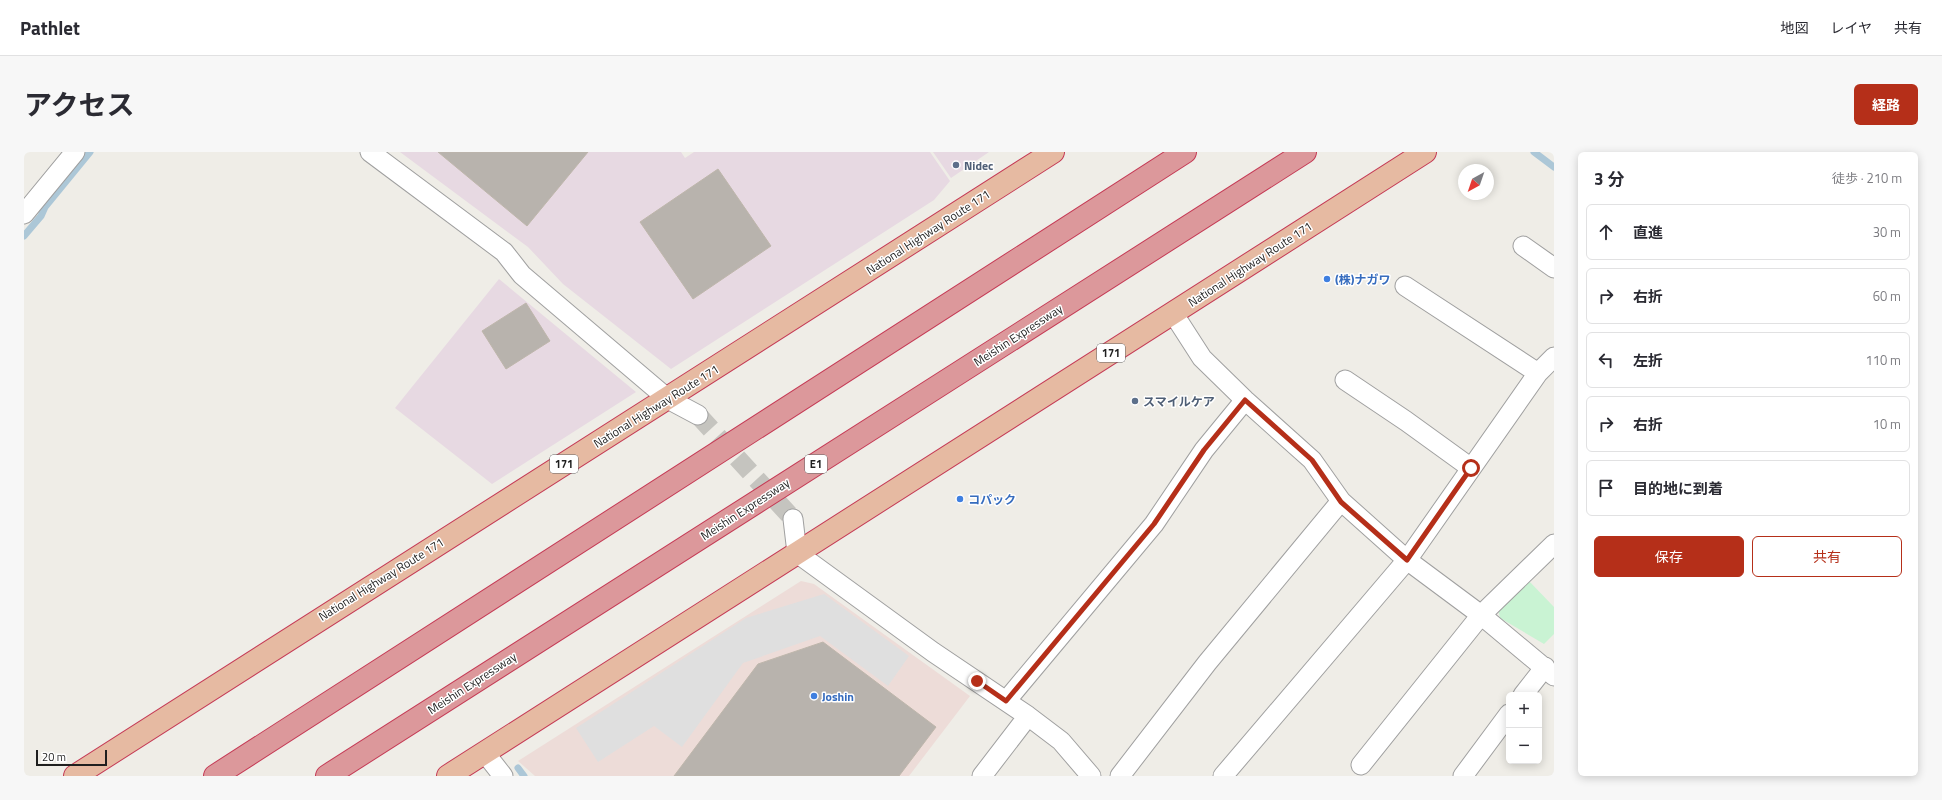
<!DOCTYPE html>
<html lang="ja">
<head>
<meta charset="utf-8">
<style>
	:root { --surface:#fff; --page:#f7f7f7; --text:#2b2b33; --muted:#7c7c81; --line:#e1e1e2; --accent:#b52f19 }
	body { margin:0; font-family:"Titillium Web","Noto Sans JP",sans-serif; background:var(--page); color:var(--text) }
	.controls { position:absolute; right:12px; bottom:12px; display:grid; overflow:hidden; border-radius:6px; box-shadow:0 2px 10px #0003 }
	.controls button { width:36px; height:36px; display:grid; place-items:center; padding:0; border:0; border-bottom:1px solid var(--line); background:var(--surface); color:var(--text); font:20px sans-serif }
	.compass { position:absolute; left:1434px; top:12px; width:36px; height:36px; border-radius:50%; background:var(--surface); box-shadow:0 2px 10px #0003; rotate:220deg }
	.scale { position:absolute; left:12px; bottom:10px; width:71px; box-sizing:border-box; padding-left:4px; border:2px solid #1f1f1f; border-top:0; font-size:11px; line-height:14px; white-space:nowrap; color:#1f1f1f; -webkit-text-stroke:3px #fff; paint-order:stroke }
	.stop { position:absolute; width:12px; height:12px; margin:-9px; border:3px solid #b52f19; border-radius:50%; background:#fff }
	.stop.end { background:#b52f19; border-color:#fff; box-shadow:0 1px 4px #0008 }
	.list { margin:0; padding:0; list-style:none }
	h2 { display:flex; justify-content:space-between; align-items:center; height:52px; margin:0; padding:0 16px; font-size:17px }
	h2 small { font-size:13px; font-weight:400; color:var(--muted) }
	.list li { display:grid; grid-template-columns:26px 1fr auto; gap:12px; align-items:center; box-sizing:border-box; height:56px; margin:0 8px 8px; padding:0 8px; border:1px solid var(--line); border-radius:6px }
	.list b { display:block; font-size:15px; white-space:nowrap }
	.list em { font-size:13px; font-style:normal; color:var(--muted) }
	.actions { display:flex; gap:8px; padding:12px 16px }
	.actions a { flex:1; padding:9px 0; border:1px solid var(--accent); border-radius:6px; text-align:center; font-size:14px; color:var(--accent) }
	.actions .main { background:var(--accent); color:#fff }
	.icon { flex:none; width:22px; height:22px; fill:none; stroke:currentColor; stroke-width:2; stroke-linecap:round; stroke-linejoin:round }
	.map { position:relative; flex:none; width:1530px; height:624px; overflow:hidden; border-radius:6px }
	header { display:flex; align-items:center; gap:24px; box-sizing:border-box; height:56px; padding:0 20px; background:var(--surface); border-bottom:1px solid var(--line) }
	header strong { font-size:19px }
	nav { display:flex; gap:22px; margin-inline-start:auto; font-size:14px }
	.intro { display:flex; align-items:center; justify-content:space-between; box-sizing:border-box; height:96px; padding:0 24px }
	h1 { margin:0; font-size:28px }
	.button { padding:10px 18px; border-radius:6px; background:var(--accent); color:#fff; font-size:14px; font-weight:700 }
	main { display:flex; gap:24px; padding:0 24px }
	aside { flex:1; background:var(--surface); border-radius:6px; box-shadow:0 2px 10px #0003 }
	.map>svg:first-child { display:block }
	.commercial { fill:#eddcd8 }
	.industrial { fill:#e7d9e2 }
	.park { fill:#c9f3d3 }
	.parking { fill:#dfdfdf }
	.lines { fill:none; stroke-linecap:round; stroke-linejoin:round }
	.stream { stroke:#acc7d7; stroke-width:7 }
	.building { fill:#b8b3ad; stroke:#beb6ab }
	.minor-tunnel { stroke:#c5c4bf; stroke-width:19; stroke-dasharray:19 10; stroke-linecap:butt }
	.minor-casing { stroke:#a0a0a0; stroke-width:21 }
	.trunk-casing { stroke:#c53b56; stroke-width:24 }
	.motorway-casing { stroke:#c53b56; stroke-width:24 }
	.minor { stroke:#fff; stroke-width:19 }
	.trunk { stroke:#e6baa2; stroke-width:22 }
	.motorway { stroke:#dc989b; stroke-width:22 }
	.route { stroke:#b52f19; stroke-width:5 }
	.service-dot { fill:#5c6f8a; stroke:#fff; stroke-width:1.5 }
	.shop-dot { fill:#3f7fe0; stroke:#fff; stroke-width:1.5 }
	.labels { text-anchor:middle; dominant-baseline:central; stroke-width:3; stroke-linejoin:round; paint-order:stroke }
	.shield { fill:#fff; stroke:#626262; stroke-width:1 }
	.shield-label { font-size:11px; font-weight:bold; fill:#1f1f1f }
	.service-label { font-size:12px; font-weight:bold; fill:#4e5e75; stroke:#fff; text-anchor:start }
	.street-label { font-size:12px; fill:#1f1f1f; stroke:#fff }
	.shop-label { font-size:12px; font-weight:bold; fill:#366cbe; stroke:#fff; text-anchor:start }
</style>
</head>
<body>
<header>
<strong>Pathlet</strong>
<nav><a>地図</a><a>レイヤ</a><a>共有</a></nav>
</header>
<div class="intro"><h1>アクセス</h1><a class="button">経路</a></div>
<main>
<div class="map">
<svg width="1530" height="624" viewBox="0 0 1530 624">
	<rect width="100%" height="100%" fill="#efede7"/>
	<!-- commercial -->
	<path class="commercial" d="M777,429l13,3 156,112 -61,80h-374l-17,-15z"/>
	<!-- industrial -->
	<path class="industrial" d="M376,0h281l4,6 9,-6h236l20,29 -16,19 -263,169 -108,-85 -35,-37z
		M909,0h56l-38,26z
		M475,127l137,113 -144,92 -97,-76z"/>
	<!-- park -->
	<path class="park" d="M1504,428l26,27v27l-10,10 -44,-26 -2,-9z"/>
	<!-- parking -->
	<path class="parking" d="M800,442l85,62 -21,30 -68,-50 -77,27 -61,84 -28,-21 -56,36 -22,-34 170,-110z"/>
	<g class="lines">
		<!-- stream -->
		<path class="stream" d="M1510,0l20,15
			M0,84l17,-20 4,-9 45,-55
			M494,616l6,8"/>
	</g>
	<!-- building -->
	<path class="building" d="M414,0h150l-61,74z
		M694,17l53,77 -78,53 -53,-77z
		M502,151l24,38 -44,28 -24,-38z
		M799,490l113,85 -37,49h-225l84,-112z"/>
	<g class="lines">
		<!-- minor-tunnel -->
		<path class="minor-tunnel" d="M674,263l95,104"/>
		<defs>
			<path id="minor" d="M346,0l134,100 18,23 146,124 30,16
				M0,62l51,-62
				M1499,94l31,22
				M1381,134l133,87
				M1149,161l29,45 43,42 67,60 29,41 66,59 74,55 73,61
				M1321,228l61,41 65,47
				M769,367l4,34 136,99 95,64 33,25 30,35
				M1499,543l22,-28
				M982,549l148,-177 50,-74 41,-50
				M461,601l18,23
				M1337,613l120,-150 73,-71
				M958,624l46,-60
				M1096,624l87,-113 134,-162
				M1199,624l184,-216 131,-187 16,-16
				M1439,624l46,-62"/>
			<path id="trunk" d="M51,624c325,-210 653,-415 978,-624
				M424,624l977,-624"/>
			<path id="motorway" d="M191,624l970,-624
				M303,624l978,-624"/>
		</defs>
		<!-- minor casing -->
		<use href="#minor" class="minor-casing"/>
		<!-- trunk casing -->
		<use href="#trunk" class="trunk-casing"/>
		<!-- motorway casing -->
		<use href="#motorway" class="motorway-casing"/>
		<!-- minor -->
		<use href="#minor" class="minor"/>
		<!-- trunk -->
		<use href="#trunk" class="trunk"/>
		<!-- motorway -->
		<use href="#motorway" class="motorway"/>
	</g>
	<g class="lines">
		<!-- route -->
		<path class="route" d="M953,529l29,20 148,-177 50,-74 41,-50 67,60 29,42 66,58 64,-92"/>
	</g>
	<!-- markers -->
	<g class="service-dot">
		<circle cx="932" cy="13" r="4"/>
		<circle cx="1111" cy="249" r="4"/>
	</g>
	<g class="shop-dot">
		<circle cx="1303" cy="127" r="4"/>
		<circle cx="936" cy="347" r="4"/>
		<circle cx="790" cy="544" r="4"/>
	</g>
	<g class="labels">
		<!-- shield labels -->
		<g class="shield">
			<rect x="1073" y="192" width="28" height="18" rx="3"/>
			<rect x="526" y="303" width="28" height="18" rx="3"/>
			<rect x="781" y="303" width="22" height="18" rx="3"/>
		</g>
		<g class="shield-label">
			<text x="1087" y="201">171</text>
			<text x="540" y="312">171</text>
			<text x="792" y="312">E1</text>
		</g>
		<!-- service labels -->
		<g class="service-label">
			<text x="940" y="13">Nidec</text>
			<text x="1119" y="249">スマイルケア</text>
		</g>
		<!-- street labels -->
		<g class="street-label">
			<text transform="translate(904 80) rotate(-33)">National Highway Route 171</text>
			<text transform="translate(1226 112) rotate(-33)">National Highway Route 171</text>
			<text transform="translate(994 183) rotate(-33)">Meishin Expressway</text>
			<text transform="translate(632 254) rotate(-32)">National Highway Route 171</text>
			<text transform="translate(721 357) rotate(-33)">Meishin Expressway</text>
			<text transform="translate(357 427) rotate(-32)">National Highway Route 171</text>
			<text transform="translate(448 531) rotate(-33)">Meishin Expressway</text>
		</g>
		<!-- shop labels -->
		<g class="shop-label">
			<text x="1311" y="127">(株)ナガワ</text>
			<text x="944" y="347">コパック</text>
			<text x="798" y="544">Joshin</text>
		</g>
	</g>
</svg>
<div class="controls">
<button>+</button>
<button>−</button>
</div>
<svg class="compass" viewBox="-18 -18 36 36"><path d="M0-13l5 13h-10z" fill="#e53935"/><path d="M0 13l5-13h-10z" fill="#7c7c81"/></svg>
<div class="scale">20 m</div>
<div class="stop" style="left:1447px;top:316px"></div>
<div class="stop end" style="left:953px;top:529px"></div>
</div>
<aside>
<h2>3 分<small>徒歩 · 210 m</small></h2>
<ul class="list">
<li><svg class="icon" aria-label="ahead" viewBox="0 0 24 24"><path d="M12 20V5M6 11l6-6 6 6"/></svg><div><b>直進</b></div><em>30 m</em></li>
<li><svg class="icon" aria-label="right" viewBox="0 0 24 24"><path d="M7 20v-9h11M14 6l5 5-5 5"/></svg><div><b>右折</b></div><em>60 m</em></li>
<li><svg class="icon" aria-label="left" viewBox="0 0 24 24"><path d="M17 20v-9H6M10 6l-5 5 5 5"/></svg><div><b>左折</b></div><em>110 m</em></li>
<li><svg class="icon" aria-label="right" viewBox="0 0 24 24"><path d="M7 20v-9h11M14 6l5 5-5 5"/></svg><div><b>右折</b></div><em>10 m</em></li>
<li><svg class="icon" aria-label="arrive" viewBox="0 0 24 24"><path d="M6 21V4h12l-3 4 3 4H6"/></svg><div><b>目的地に到着</b></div></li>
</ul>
<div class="actions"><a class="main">保存</a><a>共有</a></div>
</aside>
</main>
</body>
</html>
